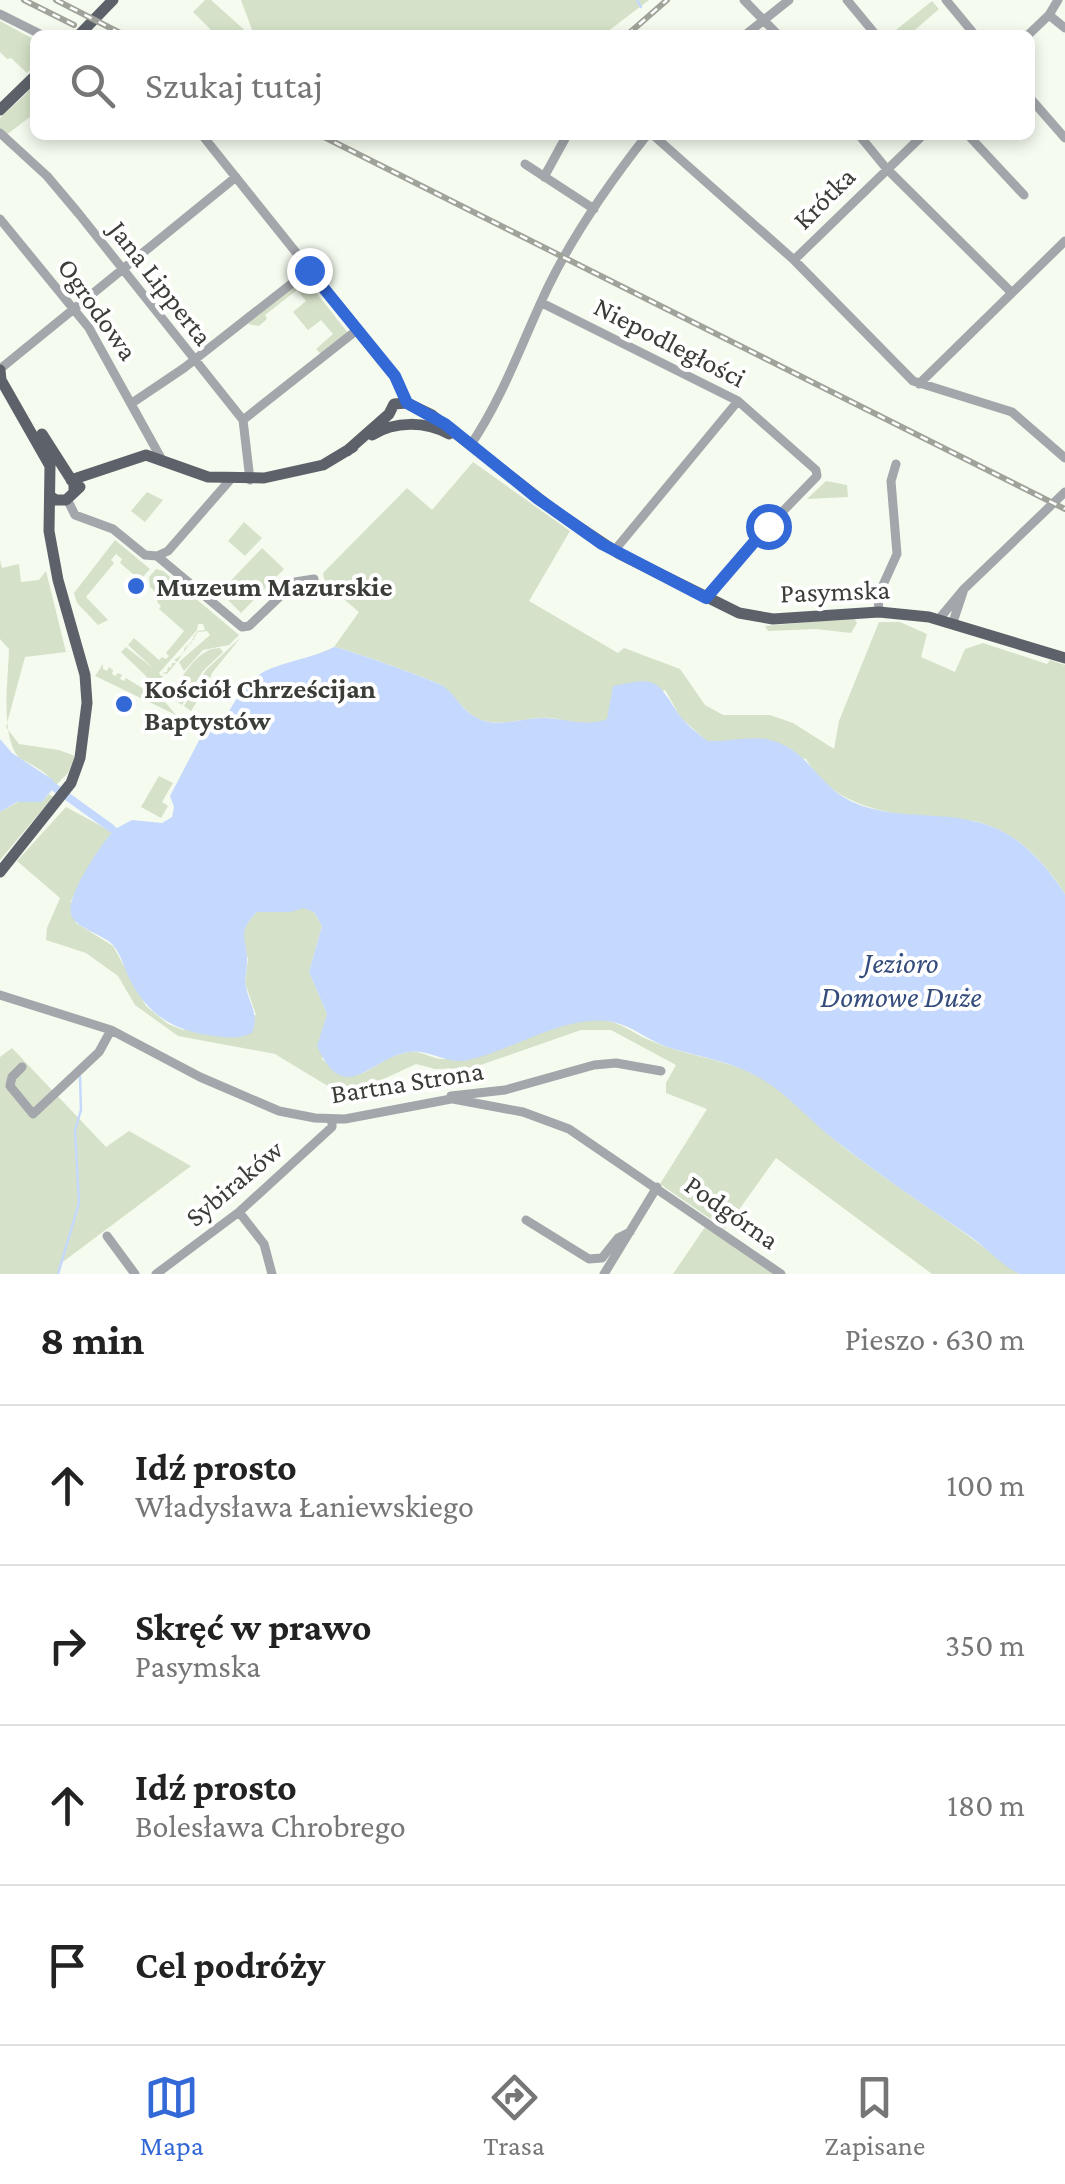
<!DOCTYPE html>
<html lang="pl">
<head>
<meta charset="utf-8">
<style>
	:root { --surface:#fff; --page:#f2f2f2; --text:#222; --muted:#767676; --line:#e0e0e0; --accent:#3368d7 }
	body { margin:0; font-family:"Crimson Pro",serif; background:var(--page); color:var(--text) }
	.stop { position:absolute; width:30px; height:30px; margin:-22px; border:8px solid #3368d7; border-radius:50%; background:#fff }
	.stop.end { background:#3368d7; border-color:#fff; box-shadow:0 2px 10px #0008 }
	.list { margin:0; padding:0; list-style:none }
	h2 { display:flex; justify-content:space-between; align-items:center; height:130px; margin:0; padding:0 40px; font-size:42px }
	h2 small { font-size:32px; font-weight:400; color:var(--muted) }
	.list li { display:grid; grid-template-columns:65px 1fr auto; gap:30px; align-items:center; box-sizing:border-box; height:160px; padding:0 40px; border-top:2px solid var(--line) }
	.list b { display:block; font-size:38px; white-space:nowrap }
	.list p { margin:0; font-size:32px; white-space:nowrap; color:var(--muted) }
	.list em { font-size:32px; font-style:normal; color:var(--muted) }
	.icon { flex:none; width:55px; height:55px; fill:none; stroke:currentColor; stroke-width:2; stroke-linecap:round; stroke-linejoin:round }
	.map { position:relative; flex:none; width:1065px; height:1274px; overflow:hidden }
	.search { position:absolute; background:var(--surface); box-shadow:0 5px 15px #0003; left:30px; right:30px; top:30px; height:110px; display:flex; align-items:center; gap:25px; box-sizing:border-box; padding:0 35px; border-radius:15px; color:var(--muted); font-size:38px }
	.sheet { height:770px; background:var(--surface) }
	nav { display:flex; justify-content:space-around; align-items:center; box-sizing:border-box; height:140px; border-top:2px solid var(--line); background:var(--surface); font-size:28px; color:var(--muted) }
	nav a { display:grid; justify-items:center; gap:5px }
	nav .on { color:var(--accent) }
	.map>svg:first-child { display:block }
	.green { fill:#d5e1c8 }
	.water { fill:#c5d8fd }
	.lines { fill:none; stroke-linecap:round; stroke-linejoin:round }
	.stream { stroke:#c5d8fd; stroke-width:2.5 }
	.canal { stroke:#c5d8fd; stroke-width:8 }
	.minor { stroke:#a3a6aa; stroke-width:9 }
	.major { stroke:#5d626a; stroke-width:11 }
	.rail-casing { stroke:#9fa39a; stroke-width:6 }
	.rail { stroke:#fff; stroke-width:2.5; stroke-dasharray:8; stroke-linecap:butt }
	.route { stroke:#3368d7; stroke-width:12 }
	.poi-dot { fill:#3368d7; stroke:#fff; stroke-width:4 }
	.labels { text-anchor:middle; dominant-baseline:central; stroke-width:8; stroke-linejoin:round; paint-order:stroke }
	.street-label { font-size:28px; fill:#3a3d38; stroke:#fff }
	.poi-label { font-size:28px; font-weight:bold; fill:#3a3d38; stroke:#fff; text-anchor:start }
	.water-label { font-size:30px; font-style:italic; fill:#344c7c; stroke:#fff }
</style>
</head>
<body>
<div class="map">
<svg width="1065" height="1274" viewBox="0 0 1065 1274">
	<rect width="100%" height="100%" fill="#f5fbef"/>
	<!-- green -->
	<path class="green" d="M205,0h6l39,35h-34l-23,-23z
		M241,0h408l-46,35h-349z
		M932,1l7,8 -30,26h-7l-6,-5z
		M0,21l35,19v25l-8,8 -16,-15 -4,1 -7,-7z
		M35,77v36l-30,23 -5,-6v-12l27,-25 3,-12z
		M304,277l44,56 -27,21 -5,-5 17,-15 -12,-14 -13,10 -15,-18 13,-11 -9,-11 -32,25 2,4 -8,7 -11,-2z
		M473,462l97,69 -41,70 89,52 6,-5 56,21 25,36 18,10h47l23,8 41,26 5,-28 40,-99h21l27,12 -6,23 34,15 10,-23 18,-6 64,21 3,-4 15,5v229c-22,-34 -46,-60 -87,-72 -11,-3 -26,-2 -38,-3 -51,-5 -106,-11 -134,-60l-98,-17 -27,-24 -16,-28c-21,10 -46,29 -69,33 -15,3 -32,-4 -46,-5 -24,-2 -53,12 -75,-1 -14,-9 -21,-23 -34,-32 -7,-5 -100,-38 -107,-38l25,-35 -34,-29 -2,-10 84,-85 25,22z
		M826,481l21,4 1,12 -41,2z
		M147,492l16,8 -18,22 -14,-11z
		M244,522l18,16 -17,18 -17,-15z
		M115,540l35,29 -7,8 3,8 -26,-22 2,-4 -6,-5 -5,6 3,3 -28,34 22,23 -10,5 -21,-22 -3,-10z
		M262,548l22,21 -43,44 -21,-21z
		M0,560l2,8 17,-4 2,18 18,-2 7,-9 20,81 -41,5 -19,70 13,17 40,6 16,6 -7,17 -13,13c-6,-14 -23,-21 -36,-28 -19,-23 -11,-75 -10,-109l-9,-10z
		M156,569l7,2 76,64 -10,10 -26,5 -19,21 -5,-9 31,-27 -3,-4 -9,1 -21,30 -3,-2 9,-6 2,-7 3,1 -2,-2 5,-2 1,-5 3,1 -2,-3 5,-6 7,-1 -2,-6h-5l-1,6 -38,43 3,4 2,-5h3l1,-5 3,1 1,-5h4l-9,11 -3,-1 -2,6h-3l4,7 -3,5 -15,-9 2,-5 -26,-25 5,-5 28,22 -26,-24 6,-7 25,22 3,-3 4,2 3,-3 -3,-3 18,-22 -25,-22 2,-3 -4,-4 2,-7 -9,-8 -1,-10z
		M854,618l3,5 -6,10 -35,-4 -48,2 -3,-5z
		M241,637l-29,36 -4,10 -3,-1 1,5 -2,4 -4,-1 1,5 -2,4 -4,-1 1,5 -5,8 -7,-5 22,-36z
		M212,649l8,-1 3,4 -20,19 -21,34 -9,-6 3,-5 -4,-2c11,-16 22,-37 40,-43z
		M103,664v5l4,2 2,-4 4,3 -1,4 3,2 3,-3 4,2 -2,4 4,2 2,-3 40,25 10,12 -81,-39z
		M159,776l14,7 -11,19 6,4 -7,12 -20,-11z
		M49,794l4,3 -53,63v-48l18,-10h24z
		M66,807l46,25 -25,38 -16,31 5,22 37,23 33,60 22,18 15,6 73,-15 -11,-32 3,-24 -7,-21 5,-15 11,-11 46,-5 11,5 8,14 -13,46 18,42 -5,45c42,38 45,-1 87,-7 13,-2 24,8 36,7 47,-4 108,-41 155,-39 20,1 32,13 49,20 35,16 74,18 109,36 28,15 60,51 88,73 56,43 117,80 173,125h-87l-156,-116 -51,71 -65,-45 47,-75 -41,-16v-10l10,-18 -65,-35h-30l-109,38 -37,1 -19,-5 -54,25 -14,3 -17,-4 -56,-34 -97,-18 -43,-31 -17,-29 -32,-23 -40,-13 1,-12 13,-30 -43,-37z
		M12,1048l94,99 23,-16 62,35 -131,98 -2,10h-58v-217z
		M705,1227l70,47h-102z"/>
	<!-- water -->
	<path class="water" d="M334,647c7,0 102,34 109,39 13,9 19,25 34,32 21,11 46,-1 69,0 21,1 41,9 61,1l6,-33c43,-9 42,-8 65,27 8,12 19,20 30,28 20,1 43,-6 62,-1 39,9 47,47 85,63 40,17 82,8 122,19 41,10 66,39 88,72v380c-13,0 -33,0 -45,0 -13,-4 -36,-28 -49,-37 -45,-31 -92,-62 -135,-96 -26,-20 -48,-47 -76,-63 -29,-17 -61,-21 -93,-31 -17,-6 -31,-18 -47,-23 -46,-16 -107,27 -152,36 -21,5 -40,-12 -59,-8 -38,5 -64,57 -92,-6l10,-32 -18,-42 13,-46 -8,-14 -11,-4 -12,4h-34c-22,23 -9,25 -10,51 0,8 -3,16 -1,24 3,17 14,28 6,46 -14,7 -30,4 -45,2 -36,-6 -60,-22 -77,-55 -6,-12 -8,-24 -17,-35 -10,-11 -39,-17 -42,-31 -5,-19 29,-67 41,-82v-6l5,2 15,-8 30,3 10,-6 2,-10 -4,-11 35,-67 12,6c12,-25 27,-57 55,-67 21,-8 42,-11 62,-21z
		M0,739l12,14 41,27 2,6 -13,16h-25l-17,10z"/>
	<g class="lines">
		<!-- stream -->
		<path class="stream" d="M637,0l4,7
			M58,1274l21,-71 -4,-73 6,-20 -1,-33"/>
		<!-- canal -->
		<path class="canal" d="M54,787l57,41"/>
		<!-- minor -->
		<path class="minor" d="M744,0l34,35
			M847,0l29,35
			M946,0l29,35
			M0,14l42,21
			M1049,15l16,13
			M745,35l44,-35
			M1028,35l21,-20 9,-15
			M1030,98l35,40
			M0,133l47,43 32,38 164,206 7,60
			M202,135l193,241 12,27
			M653,135l141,125 119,121 99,31 53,46
			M859,135l27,33 125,124
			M968,135l56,60
			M525,164l69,45
			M544,177l23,-42
			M0,219l89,109 73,132
			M794,260l129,-125
			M542,303l196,98 78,69 1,6 -62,64 -49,58
			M0,369l236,-192
			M919,384l146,-143
			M132,403l52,-35 125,-98
			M243,420l114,-90
			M470,446c34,-50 53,-107 79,-161 26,-53 61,-103 98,-150
			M67,499l8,16 38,14 32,26 12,1 85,71 7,-1 46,-44 19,-3
			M614,551l124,-150
			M157,556l11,-5 62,-71
			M879,612l-1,-16 19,-42 -6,-73 5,-17
			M939,619l25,-30 101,-97
			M953,622l10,-30
			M0,995l111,35 89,47 79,34 36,7 30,1 106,-20v-3l54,-6 89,-25 22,-2 45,8
			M22,1067l-10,10 -2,9 23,28 66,-62 12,-22
			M453,1099l70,13 46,17 212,145
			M239,1212l25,32 8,30
			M526,1220l63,39 13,-1 16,-20 12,-6
			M107,1236l28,38
			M156,1274l83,-62 93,-85v-8
			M604,1274l53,-87"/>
		<!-- major -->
		<path class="major" d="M79,35l34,-35
			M0,110l35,-34
			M0,370l1,10 49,86 -1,65 9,49 27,95 2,28 -7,55 -9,25 -71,89
			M42,434l32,50v7
			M372,435c23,-14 53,-14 77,-1
			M347,451l42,-37 5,-10 13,-1 25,12 123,96 63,42 121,60 34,6 106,-7 50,5 136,41
			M71,480l75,-25 62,22 56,1 59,-13 30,-18
			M50,496l6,4h10l14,-13"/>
		<defs>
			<path id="rail" d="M24,0l50,25
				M56,0l68,35
				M627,35l40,-35
				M320,135l745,374"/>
		</defs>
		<!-- rail casing -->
		<use href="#rail" class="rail-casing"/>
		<!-- rail -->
		<use href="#rail" class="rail"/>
	</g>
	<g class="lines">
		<!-- route -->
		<path class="route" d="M309,270l86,106 12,27 38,21 92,74 65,46 104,54 62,-72"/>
	</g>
	<!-- markers -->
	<g class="poi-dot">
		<circle cx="136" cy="586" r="10"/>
		<circle cx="124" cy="704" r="10"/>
	</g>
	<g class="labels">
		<!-- street labels -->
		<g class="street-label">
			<text transform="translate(824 198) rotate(-45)">Krótka</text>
			<text transform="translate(161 283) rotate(52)">Jana Lipperta</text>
			<text transform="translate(98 309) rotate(55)">Ogrodowa</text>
			<text transform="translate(670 342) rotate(27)">Niepodległości</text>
			<text transform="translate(835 591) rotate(-2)">Pasymska</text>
			<text transform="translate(407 1082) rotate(-9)">Bartna Strona</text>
			<text transform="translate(234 1183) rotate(-40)">Sybiraków</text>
			<text transform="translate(732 1212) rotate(35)">Podgórna</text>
		</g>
		<!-- poi labels -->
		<g class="poi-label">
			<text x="156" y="586">Muzeum Mazurskie</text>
			<text x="144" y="688">Kościół Chrześcijan<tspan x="144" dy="32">Baptystów</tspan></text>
		</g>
		<!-- water labels -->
		<g class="water-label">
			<text x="901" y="962">Jezioro<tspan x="901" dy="34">Domowe Duże</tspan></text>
		</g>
	</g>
</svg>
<div class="stop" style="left:768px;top:526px"></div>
<div class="stop end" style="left:309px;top:270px"></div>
<div class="search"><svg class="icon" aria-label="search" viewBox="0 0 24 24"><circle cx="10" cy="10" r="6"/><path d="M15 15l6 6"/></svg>Szukaj tutaj</div>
</div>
<section class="sheet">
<h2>8 min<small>Pieszo · 630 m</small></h2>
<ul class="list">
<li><svg class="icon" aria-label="ahead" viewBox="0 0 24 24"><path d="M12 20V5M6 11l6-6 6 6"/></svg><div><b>Idź prosto</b><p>Władysława Łaniewskiego</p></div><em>100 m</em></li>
<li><svg class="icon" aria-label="right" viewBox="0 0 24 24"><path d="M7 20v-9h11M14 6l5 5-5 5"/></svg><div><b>Skręć w prawo</b><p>Pasymska</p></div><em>350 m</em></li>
<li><svg class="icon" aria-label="ahead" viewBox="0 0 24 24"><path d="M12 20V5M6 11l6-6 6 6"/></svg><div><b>Idź prosto</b><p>Bolesława Chrobrego</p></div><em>180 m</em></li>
<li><svg class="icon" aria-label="arrive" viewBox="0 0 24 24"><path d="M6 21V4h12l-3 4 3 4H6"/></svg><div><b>Cel podróży</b></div></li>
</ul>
</section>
<nav>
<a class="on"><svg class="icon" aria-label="map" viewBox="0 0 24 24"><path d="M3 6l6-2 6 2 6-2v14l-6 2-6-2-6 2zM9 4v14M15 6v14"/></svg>Mapa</a>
<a><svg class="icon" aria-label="directions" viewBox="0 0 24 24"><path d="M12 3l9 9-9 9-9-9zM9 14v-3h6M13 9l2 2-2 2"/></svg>Trasa</a>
<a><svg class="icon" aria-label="saved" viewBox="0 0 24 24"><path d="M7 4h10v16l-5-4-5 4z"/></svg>Zapisane</a>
</nav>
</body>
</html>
